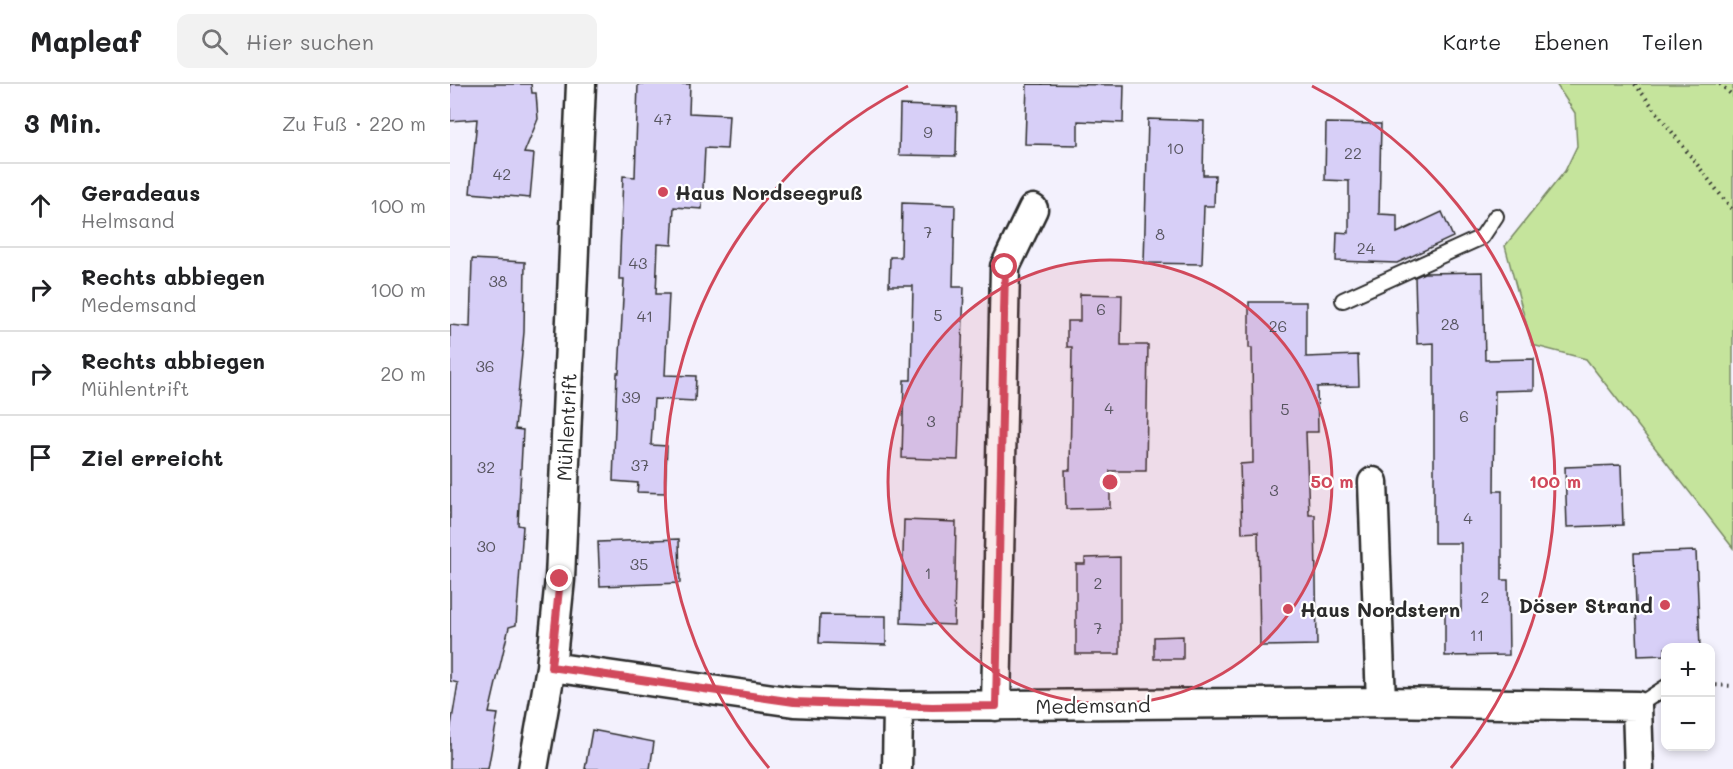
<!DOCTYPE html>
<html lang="de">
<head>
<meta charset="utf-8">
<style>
	:root { --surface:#fff; --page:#f2f2f2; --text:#202124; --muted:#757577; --line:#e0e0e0 }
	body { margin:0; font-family:Mali,sans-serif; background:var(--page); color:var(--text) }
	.controls { position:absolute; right:18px; bottom:18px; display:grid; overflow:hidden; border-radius:12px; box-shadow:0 3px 9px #0003 }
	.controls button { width:54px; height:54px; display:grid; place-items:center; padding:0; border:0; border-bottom:2px solid var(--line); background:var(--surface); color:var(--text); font:30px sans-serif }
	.stop { position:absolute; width:18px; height:18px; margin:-14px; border:4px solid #d1495b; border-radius:50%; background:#fff }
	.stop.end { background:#d1495b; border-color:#fff; box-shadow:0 2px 6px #0008 }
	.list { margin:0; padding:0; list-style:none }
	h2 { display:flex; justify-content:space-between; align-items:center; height:78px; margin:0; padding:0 24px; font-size:26px }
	h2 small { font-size:20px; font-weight:400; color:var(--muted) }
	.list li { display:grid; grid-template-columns:39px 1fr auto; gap:18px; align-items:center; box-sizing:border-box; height:84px; padding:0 24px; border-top:2px solid var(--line) }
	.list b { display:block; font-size:22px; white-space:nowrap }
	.list p { margin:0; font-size:20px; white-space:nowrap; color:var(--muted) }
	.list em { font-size:20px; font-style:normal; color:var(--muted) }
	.icon { flex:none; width:33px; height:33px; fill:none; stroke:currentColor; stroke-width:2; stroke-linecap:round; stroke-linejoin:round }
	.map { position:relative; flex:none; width:1283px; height:685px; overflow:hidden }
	header { display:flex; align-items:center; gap:36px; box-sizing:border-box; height:84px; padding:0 30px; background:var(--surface); border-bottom:2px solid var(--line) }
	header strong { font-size:28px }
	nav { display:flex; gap:33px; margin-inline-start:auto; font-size:21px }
	.search { width:420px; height:54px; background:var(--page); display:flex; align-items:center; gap:15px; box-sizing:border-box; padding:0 21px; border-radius:12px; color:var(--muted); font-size:22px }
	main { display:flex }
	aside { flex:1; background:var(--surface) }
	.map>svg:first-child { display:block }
	.green { fill:#c5e49c; stroke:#788864; stroke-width:1.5 }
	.building { fill:#d7cff7; stroke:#2b2b2b; stroke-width:1.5 }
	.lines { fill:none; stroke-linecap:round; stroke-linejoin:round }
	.service-casing { stroke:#2b2b2b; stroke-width:18 }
	.minor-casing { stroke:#2b2b2b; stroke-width:33 }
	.path { stroke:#2b2b2b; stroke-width:4; stroke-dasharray:1.5 4.5; stroke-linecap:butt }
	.service { stroke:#fff; stroke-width:14 }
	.minor { stroke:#fff; stroke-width:28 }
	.route { stroke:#d1495b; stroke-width:8 }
	.ring { fill:none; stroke:#d1495b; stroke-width:3 }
	.poi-dot { fill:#d1495b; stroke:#fff; stroke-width:2 }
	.labels { text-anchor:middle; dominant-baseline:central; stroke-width:4.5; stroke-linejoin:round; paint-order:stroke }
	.number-label { font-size:16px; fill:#56545e }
	.poi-label { font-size:20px; font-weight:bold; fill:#2b2b2b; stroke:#fff; text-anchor:start }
	.street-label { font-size:20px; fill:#2b2b2b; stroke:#fff }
	.centre { fill:#d1495b; stroke:#fff; stroke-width:3 }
	.ring-label { font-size:18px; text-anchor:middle; font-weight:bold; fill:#d1495b; stroke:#fff; stroke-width:4.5; stroke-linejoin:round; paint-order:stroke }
</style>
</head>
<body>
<header>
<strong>Mapleaf</strong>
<div class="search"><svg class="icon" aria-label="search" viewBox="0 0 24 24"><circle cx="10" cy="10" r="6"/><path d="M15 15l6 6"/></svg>Hier suchen</div>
<nav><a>Karte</a><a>Ebenen</a><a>Teilen</a></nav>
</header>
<main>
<aside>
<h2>3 Min.<small>Zu Fuß · 220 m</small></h2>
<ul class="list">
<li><svg class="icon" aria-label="ahead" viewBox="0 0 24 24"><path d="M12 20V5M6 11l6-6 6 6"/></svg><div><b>Geradeaus</b><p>Helmsand</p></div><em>100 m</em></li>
<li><svg class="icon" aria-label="right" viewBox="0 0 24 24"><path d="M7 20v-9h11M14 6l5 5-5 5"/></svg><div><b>Rechts abbiegen</b><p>Medemsand</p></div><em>100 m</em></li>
<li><svg class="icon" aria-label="right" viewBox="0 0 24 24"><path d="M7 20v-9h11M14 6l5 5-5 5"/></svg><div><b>Rechts abbiegen</b><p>Mühlentrift</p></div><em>20 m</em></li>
<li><svg class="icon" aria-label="arrive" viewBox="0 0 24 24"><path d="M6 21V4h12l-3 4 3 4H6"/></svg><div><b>Ziel erreicht</b></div></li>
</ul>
</aside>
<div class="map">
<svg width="1283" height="685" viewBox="0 0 1283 685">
	<rect width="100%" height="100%" fill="#f3f1fd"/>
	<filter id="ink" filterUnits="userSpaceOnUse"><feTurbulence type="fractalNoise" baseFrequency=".0167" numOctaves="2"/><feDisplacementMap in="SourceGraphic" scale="12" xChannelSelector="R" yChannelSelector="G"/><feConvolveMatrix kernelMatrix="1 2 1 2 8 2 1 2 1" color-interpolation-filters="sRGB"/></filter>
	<g filter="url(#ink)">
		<!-- green -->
		<path class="green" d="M1106,0h177v464l-147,-189 -54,-14 -27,-99 60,-75 12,-25 -2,-33z"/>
		<!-- building -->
		<path class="building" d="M0,0h81l1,9h4l2,26 -14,34 10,1 -4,44 -60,-5 7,-74 -27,2z
			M188,0h52l-1,29 40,2 -2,34 -22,-1 -3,61 -28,-2 -2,38 -14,-1 -2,50h13l-4,81 31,1 -1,25 -41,-2 -3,46 16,1 -2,47 -28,-1 1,-9 -25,-2 4,-108h2l5,-94h-5l4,-103 12,1z
			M577,0l97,1 -1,38 -45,-2v24l-53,-1z
			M450,21l57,2 -1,49 -57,-1z
			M698,35l56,2 -1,54h12l-1,31h-10l-2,58 -58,-1z
			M876,39l55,1 -2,90 18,1v18l45,-21 11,25 -56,26 -61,-2 1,-29 12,1v-52l-24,-1z
			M452,119l53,2 -2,82h11l-6,173 -56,-2 2,-78h7l2,-94h-24l1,-29h11z
			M22,175l53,3 -1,70 -9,97 8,1 -5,95 5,1 -7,99 -7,2 -20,86 9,1 -10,55h-38v-37l8,-49 -8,-2v-356l20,2z
			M1033,188l2,88 49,-1v31l-39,1 -1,100h8v89h6l1,75 -64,1v-44h16v-69h-27v-200l-17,1 -2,-67 9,-4z
			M630,210l42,1 -1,50h27l-2,126h-36v37l-44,1 -1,-39h5l2,-123h-5v-26h13z
			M799,218h57v55l52,-2 1,31 -42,1 1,45h-12l3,83h6l2,130 -57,1 -2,-114 -16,1 -2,-69 13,-1 -1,-115h-3z
			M1171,381l2,60 -56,2 -2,-60z
			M454,436l52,2 -2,103 -53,-2z
			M229,455l1,44 -80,3 -2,-44z
			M1246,467l4,97h-35v7l-27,1 -4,-103z
			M670,473v97h-44v-90h9v-6z
			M370,531l66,1v29l-67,-2z
			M733,552v23h-29v-22z
			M142,646l62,12 -4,27h-65z"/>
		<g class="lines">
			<defs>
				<path id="service" d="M893,216l139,-63 14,-21
					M1187,622l29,-19"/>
				<path id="minor" d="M923,398l8,220
					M101,583l243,35 104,4 483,-4 256,4 2,63
					M546,622l9,-439 28,-58
					M83,685l18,-102 9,-88 21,-495
					M447,685l1,-63"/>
			</defs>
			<!-- service casing -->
			<use href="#service" class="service-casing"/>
			<!-- minor casing -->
			<use href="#minor" class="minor-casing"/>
			<!-- path -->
			<path class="path" d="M1185,0l98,127
				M1270,0l13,12
				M1260,601l23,1"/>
			<!-- service -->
			<use href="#service" class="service"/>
			<!-- minor -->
			<use href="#minor" class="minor"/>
		</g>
	</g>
	<g class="lines" filter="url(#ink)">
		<!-- route -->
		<path class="route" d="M110,495l-9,88 243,35 138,5 64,-1 9,-439"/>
	</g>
	<!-- distance rings -->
	<circle cx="660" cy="398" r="222" fill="#d1495b" fill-opacity=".12"/>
	<g class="ring">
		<circle cx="660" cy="398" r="222"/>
		<path d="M319 684A445 445 0 0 1 458 2M862 2A445 445 0 0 1 1001 684"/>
	</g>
	<!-- markers -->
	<g class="poi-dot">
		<circle cx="213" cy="108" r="6"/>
		<circle cx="1215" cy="521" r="6"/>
		<circle cx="838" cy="525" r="6"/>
	</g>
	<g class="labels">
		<!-- number labels -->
		<g class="number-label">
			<text x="213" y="34">47</text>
			<text x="478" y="47">9</text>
			<text x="725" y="63">10</text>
			<text x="903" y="68">22</text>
			<text x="52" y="89">42</text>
			<text x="478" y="147">7</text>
			<text x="710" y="149">8</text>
			<text x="916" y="163">24</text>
			<text x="188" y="178">43</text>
			<text x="48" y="196">38</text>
			<text x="651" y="224">6</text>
			<text x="488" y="230">5</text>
			<text x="195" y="231">41</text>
			<text x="1000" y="239">28</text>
			<text x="828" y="241">26</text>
			<text x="35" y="281">36</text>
			<text x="181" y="312">39</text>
			<text x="659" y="323">4</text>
			<text x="835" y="324">5</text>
			<text x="1014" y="331">6</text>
			<text x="481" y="336">3</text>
			<text x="190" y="380">37</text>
			<text x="36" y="382">32</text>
			<text x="824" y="405">3</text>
			<text x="1018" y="433">4</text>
			<text x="36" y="461">30</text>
			<text x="189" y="479">35</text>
			<text x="478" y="488">1</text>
			<text x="648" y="498">2</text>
			<text x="1035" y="512">2</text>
			<text x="648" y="543">7</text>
			<text x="1027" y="550">11</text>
		</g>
		<!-- poi labels -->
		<g class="poi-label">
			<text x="225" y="108">Haus Nordseegruß</text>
			<text x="1203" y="521" text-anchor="end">Döser Strand</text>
			<text x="850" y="525">Haus Nordstern</text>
		</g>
		<!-- street labels -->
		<g class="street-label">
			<text transform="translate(116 343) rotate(-87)">Mühlentrift</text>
			<text transform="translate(643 621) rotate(-1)">Medemsand</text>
		</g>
	</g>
	<circle cx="660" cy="398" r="9" class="centre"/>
	<g class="ring-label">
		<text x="882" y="404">50 m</text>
		<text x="1105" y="404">100 m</text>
	</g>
</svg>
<div class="controls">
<button>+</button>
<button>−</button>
</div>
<div class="stop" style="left:555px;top:183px"></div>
<div class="stop end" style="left:110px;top:495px"></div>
</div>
</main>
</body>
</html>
